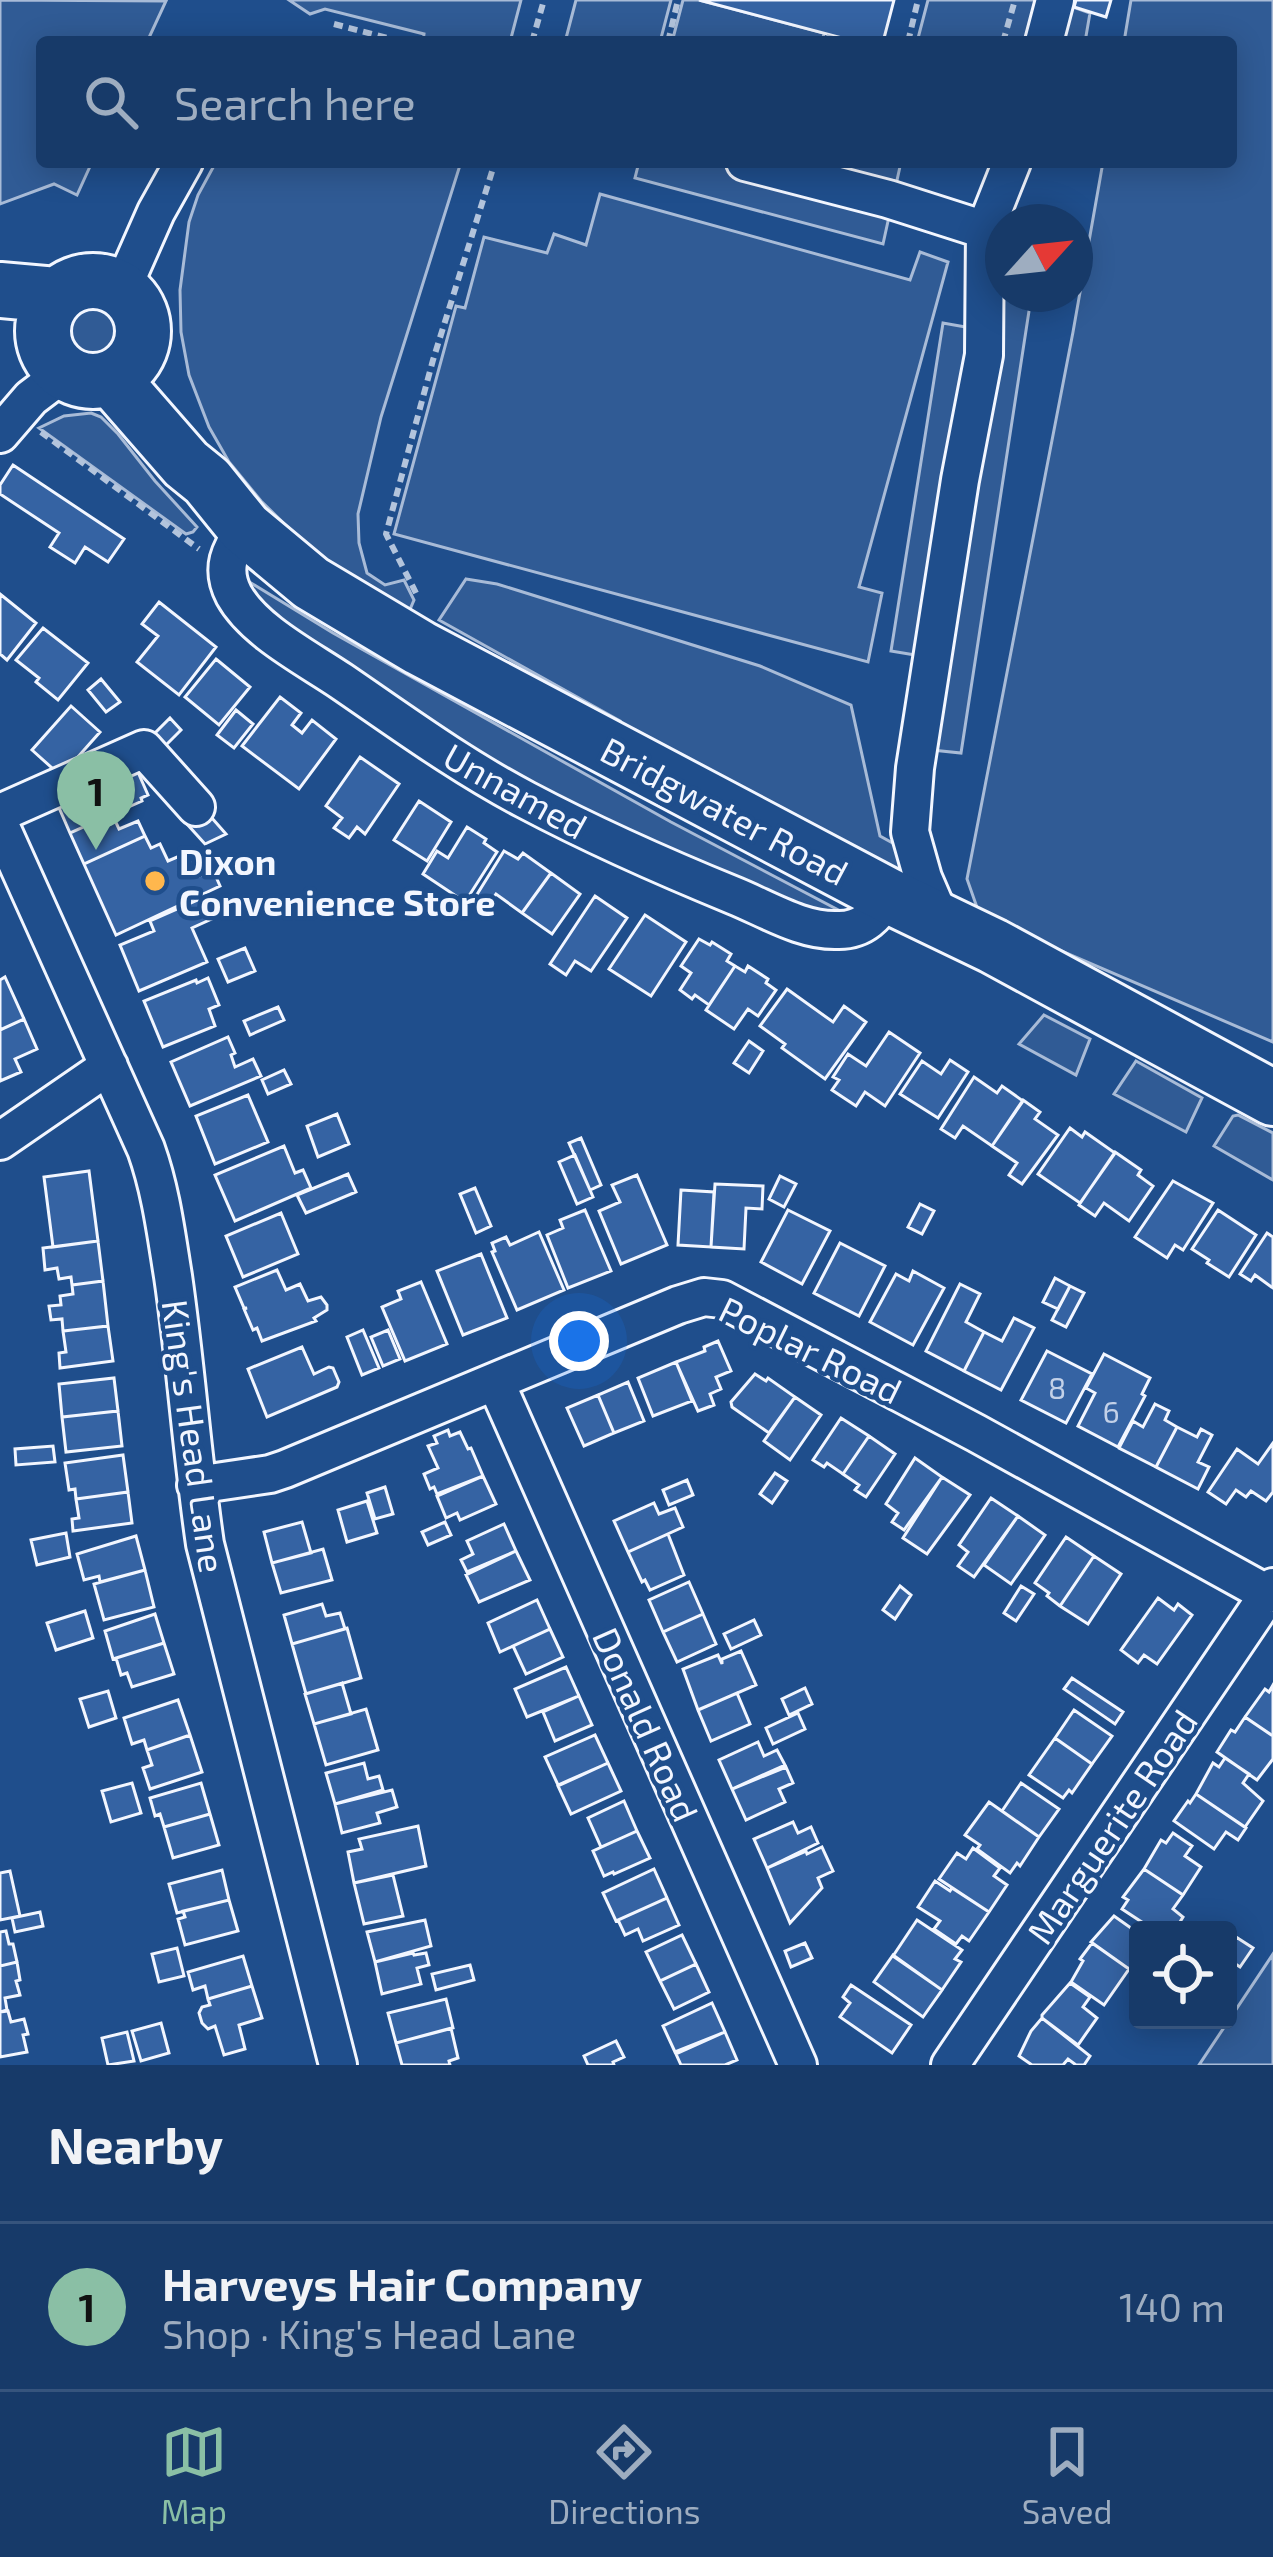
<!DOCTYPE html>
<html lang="en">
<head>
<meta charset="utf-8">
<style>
	:root { --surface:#173a69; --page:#20416f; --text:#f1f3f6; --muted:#9eadc0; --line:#36547d; --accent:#8abfa5 }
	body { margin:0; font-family:"Exo 2",sans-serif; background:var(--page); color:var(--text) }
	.controls { position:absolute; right:36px; bottom:36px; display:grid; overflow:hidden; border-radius:12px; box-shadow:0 6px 30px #0003 }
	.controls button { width:108px; height:108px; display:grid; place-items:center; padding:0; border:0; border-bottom:3px solid var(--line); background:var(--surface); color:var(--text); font:60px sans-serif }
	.compass { position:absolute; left:985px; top:204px; width:108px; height:108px; border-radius:50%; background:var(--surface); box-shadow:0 6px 30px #0003; rotate:63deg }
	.you { position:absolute; left:579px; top:1341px; width:42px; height:42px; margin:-30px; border:9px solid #fff; border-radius:50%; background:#1a73e8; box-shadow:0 0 0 18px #1a73e833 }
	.badge { display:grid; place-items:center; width:78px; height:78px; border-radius:50%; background:var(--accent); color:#111; font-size:39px; font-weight:700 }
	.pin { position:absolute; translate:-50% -99px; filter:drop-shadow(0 3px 6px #0008) }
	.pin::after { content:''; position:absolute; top:63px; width:42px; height:36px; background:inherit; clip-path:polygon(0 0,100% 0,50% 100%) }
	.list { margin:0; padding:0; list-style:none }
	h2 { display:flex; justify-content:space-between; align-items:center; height:156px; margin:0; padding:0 48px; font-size:51px }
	h2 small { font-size:39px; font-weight:400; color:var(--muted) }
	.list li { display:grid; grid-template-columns:78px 1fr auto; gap:36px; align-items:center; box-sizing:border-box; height:168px; padding:0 48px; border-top:3px solid var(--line) }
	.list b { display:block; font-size:45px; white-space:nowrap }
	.list p { margin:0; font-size:39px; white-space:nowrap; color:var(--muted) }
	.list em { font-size:39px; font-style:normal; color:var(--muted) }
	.icon { flex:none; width:66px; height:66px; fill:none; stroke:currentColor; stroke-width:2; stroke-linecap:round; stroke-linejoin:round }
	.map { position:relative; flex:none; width:1273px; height:2065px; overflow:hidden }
	.search { position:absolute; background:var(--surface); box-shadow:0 6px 30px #0003; left:36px; right:36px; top:36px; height:132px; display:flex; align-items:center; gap:30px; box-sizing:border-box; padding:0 42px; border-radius:12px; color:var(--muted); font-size:45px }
	.sheet { height:324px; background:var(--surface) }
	nav { display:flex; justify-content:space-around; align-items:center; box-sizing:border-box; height:168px; border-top:3px solid var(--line); background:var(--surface); font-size:33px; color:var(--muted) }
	nav a { display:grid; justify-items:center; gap:6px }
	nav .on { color:var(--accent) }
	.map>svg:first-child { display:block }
	.built { fill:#305b95; stroke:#a8bbd7; stroke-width:3 }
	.building { fill:#3563a3; stroke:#f2f6ff; stroke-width:3 }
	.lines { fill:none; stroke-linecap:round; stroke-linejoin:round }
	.minor-casing { stroke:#f2f6ff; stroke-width:42 }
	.highway-casing { stroke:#f2f6ff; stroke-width:60 }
	.path { stroke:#b3c4dc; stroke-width:6; stroke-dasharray:9 6; stroke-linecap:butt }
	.minor { stroke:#1f4e8c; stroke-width:36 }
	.highway { stroke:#1f4e8c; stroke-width:54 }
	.poi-dot { fill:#ffb74d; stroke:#1f4e8c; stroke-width:4.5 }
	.labels { text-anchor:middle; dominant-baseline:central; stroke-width:9; stroke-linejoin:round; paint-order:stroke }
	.number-label { font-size:30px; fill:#c3d1e8 }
	.street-label { font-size:36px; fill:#f2f6ff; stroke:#1f4e8c }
	.poi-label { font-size:36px; font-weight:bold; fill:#f2f6ff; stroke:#1f4e8c; text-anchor:start }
</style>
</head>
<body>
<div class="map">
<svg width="1273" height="2065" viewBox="0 0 1273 2065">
	<rect width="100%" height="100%" fill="#1f4e8c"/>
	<!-- built -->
	<path class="built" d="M0,0l166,1 -19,41h-105v120h50l-15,33 -23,-11 -54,20z
		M289,0h232l-11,42h-87l1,-8 -99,-25 -15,5z
		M576,0h95l-11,42h-95z
		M683,0h16l125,33 -2,9h-150z
		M928,0h146l-1,7 17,6 -5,29h-168z
		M1131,0h142v1042l-293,-126 -13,-37 106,-547 30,-170h128v-120h-107z
		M216,162h245l-80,255 -23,97 1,29 8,30 18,12 19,-5 10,20 -6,14 -99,-66 -48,-47 -32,-39 -20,-35 -20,-52 -8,-43 -1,-42 9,-68 9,-27z
		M639,162h262l-18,82 -248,-66z
		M600,194l310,86 10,-28 28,10 -89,325 23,6 -14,69 -474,-128 62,-228 9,2 19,-71 63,16 7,-19 32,11z
		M975,293l56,5 -70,455 -58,-6 12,-92 -24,-4 52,-328 28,5z
		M70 332a27 27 0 1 1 54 0a27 27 0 1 1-54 0Z
		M91,413l10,4 17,17 37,47 42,46 -4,5 -7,2 -147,-106 25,-12z
		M466,579l31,5 263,82 91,39 29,131 18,10 7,33 -287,-152 2,-6 -181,-101z
		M251,583l82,50 338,189 175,92 -15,8 -309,-132 -251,-168 -23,-30z
		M1044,1015l46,24 -14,36 -57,-31z
		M1136,1061l66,37 -16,34 -72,-38z
		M1238,1115l35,18v47l-59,-34 19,-30z
		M1273,1954v111h-74z"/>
	<!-- building -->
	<path class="building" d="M699,0h195l-11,42h-26z
		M1076,0h35l-5,17 -32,-10z
		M13,465l111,74 -16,23 -23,-15 -10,16 -25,-16 9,-14 -59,-39v-9z
		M0,594l36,29 -29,37 -7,-6z
		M159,602l57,45 -37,48 -42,-33 21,-26 -16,-12z
		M43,628l45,35 -30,37 -22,-18 3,-4 -23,-18z
		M216,659l34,28 -31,38 -34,-28z
		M101,679l19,23 -14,10 -18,-22z
		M280,697l21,16 -9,12 10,8 10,-13 24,19 -37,50 -57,-43z
		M71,706l29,26 -39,44 -29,-26z
		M236,710l17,14 -19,24 -17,-13z
		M170,718l11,12 -20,20 -12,-11z
		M360,757l39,27 -34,50 -8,-7 -8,11 -15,-10 8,-10 -16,-12z
		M137,770l11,25 -7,3 1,3 -72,32 -13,-30z
		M419,801l32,21 -24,39 -33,-21z
		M204,809l22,25 -21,10 -18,-20z
		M112,814l7,15 19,-8 7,15 -61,28 -14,-31z
		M467,827l19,12 -2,4 13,9 -32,50 -42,-28 14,-23 11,7z
		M145,836l6,12 9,-4 8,17 21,-9 10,24 14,-6 7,16 -104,49 -32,-71z
		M504,851l14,8 5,-6 28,20 -29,40 -26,-19 -7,10 -13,-8z
		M551,873l29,21 -28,40 -30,-21z
		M207,896l9,21 -24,11 15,34 -68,29 -19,-46 34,-14 -4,-10z
		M595,896l32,22 -36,53 -16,-10 -9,14 -16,-11z
		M645,915l41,27 -35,54 -42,-27z
		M699,939l11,6 2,-3 19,12 -4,7 8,5 -26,39 -14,-10 -3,4 -12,-9 11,-17 -10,-7z
		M245,948l10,23 -27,11 -10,-23z
		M735,966l10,6 3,-6 20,13 -2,4 10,7 -18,26 -10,-7 -14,20 -28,-19z
		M5,977l19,42 -24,11v-50z
		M208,978l11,27 -10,4 6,17 -52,21 -19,-46 52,-21 1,3z
		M787,989l46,33 11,-16 22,16 -41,57 -43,-31 3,-4 -25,-18z
		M278,1007l6,13 -34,15 -6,-14z
		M24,1019l13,30 -22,10 6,13 -21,9v-51z
		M889,1032l31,21 -35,53 -20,-14 -9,14 -24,-16 7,-10 -6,-3 15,-23 18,12z
		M228,1037l7,16 -4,2 4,12 18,-8 8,17 -71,30 -19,-44z
		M749,1041l14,10 -14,22 -15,-10z
		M950,1060l18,12 -30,46 -38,-24 22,-33 19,13z
		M284,1070l7,14 -23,10 -6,-14z
		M974,1077l23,16 5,-7 21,15 -31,45 -29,-20 -8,12 -14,-9z
		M248,1095l20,47 -53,22 -19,-48z
		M1023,1100l17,12 -5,7 23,16 -36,49 -13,-9 8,-12 -25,-17z
		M337,1114l12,30 -31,13 -11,-31z
		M1070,1128l12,9 3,-5 30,21 -35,50 -42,-29z
		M581,1138l20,47 -11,5 -21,-47z
		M284,1146l11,27 8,-3 8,18 -76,33 -20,-46z
		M1115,1152l26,18 -3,5 15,11 -24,35 -25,-18 -9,13 -16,-11z
		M575,1155l18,42 -16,7 -18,-42z
		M89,1171l9,70 -45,6 -9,-70z
		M348,1174l8,18 -50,21 -9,-18z
		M637,1175l30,70 -46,19 -22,-53 21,-9 -8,-17z
		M780,1176l16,8 -12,23 -15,-8z
		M1173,1181l40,22 -30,47 -8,-5 -8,13 -32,-21z
		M715,1184l48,2 -1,23 -16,-1 -2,41 -33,-2z
		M475,1188l16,38 -15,7 -16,-39z
		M681,1190l33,2 -3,55 -33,-2z
		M920,1204l14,7 -12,23 -14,-7z
		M585,1210l26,61 -43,17 -21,-53 16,-7 -3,-8z
		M788,1210l42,21 -28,53 -41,-22z
		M1218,1210l38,25 -27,42 -22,-14 2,-3 -17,-11z
		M281,1213l17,41 -55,23 -17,-41z
		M539,1232l25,58 -47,20 -25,-58 3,-1 -3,-8 14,-6 4,8z
		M1267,1233l6,4v51l-18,-13 -4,6 -11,-7z
		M98,1241l5,40 -31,4 -1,-8 -12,2 -2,-11 -12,2 -2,-22z
		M840,1243l45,23 -26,50 -45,-23z
		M481,1254l26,64 -44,17 -26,-64z
		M277,1270l9,20 14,-6 8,17 13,-4 6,8v5l-13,8 2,3 -54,20 -5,-13 -4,2 -9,-21 3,-1h-3l-9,-21z
		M913,1271l31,17 -31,57 -43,-23 26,-48 13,7z
		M1055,1278l15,8 -12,23 -15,-7z
		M103,1281l5,45 -45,5 -1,-12 -11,1 -2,-14 12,-1 -1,-9 13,-2 -1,-9z
		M421,1282l26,62 -42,17 -23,-54 19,-8 -3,-8z
		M960,1284l20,10 -14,28 18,10 -20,39 -38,-20z
		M1070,1286l14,7 -18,34 -14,-7z
		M1014,1318l20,10 -33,62 -37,-19 20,-39 18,9z
		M108,1326l5,35 -53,7 -1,-15 7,-1 -3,-21z
		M363,1330l16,38 -17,7 -15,-38z
		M388,1330l12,29 -17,7 -12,-29z
		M718,1341l13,30 -15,6 5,12 -11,5 4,11 -16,6 -22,-49 29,-11 -1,-4z
		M302,1347l12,27 15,-7 4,1 6,14 -2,5 -70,30 -19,-48z
		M1047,1351l45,23 -26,49 -45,-23z
		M1104,1354l46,24 -8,16 3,2 -27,51 -40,-21 17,-33 -9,-5z
		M676,1362l16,39 -39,15 -15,-38z
		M755,1374l11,7 2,-3 27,19 -26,36 -37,-26 -1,-5z
		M114,1378l4,33 -56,6 -3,-33z
		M628,1382l16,39 -30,12 -16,-38z
		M598,1395l16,38 -30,13 -17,-38z
		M795,1397l26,18 -31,45 -26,-19z
		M1155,1404l14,7 -4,9 12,7 -21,40 -37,-19 14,-27 10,6z
		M118,1411l4,35 -56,6 -4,-35z
		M841,1418l28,18 -26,38 -16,-11 -3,4 -11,-7z
		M1177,1427l20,10 4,-8 11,6 -14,27 11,5 -11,22 -42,-22z
		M448,1430l2,6 10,-4 8,17 3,-1 12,28 -46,18 -3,-7 -4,2 -6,-15 14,-6 -10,-22 9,-3 -3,-7z
		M869,1436l26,18 -29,43 -11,-7 4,-5 -16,-11z
		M1273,1443v49l-7,9 -15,-10 -5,6 -10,-7 -10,14 -18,-12 29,-43 21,15z
		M53,1446l2,16 -39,3 -1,-16z
		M123,1455l5,37 -52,7 -1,-10 -6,1 -4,-27z
		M915,1458l27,19 -38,53 -12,-8 6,-9 -12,-9z
		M775,1473l12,8 -15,22 -12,-9z
		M483,1476l13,28 -36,16 -3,-7 -11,5 -9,-22z
		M942,1477l28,18 -43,59 -24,-16z
		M687,1480l6,15 -24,10 -6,-15z
		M385,1487l8,27 -18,5 -8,-26z
		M128,1492l4,31 -59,8 -1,-12 7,-1 -3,-19z
		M991,1498l27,18 -44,61 -16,-11 10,-14 -9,-7z
		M367,1501l10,32 -30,9 -9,-32z
		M654,1503l5,11 16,-6 8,19 -55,25 -14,-31z
		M1018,1516l27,19 -34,49 -27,-19z
		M302,1522l9,31 -39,10 -8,-31z
		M445,1522l6,13 -23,10 -6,-13z
		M504,1524l12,27 -49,21 -6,-12 12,-6 -6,-13z
		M66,1533l4,24 -33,8 -6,-25z
		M668,1534l16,41 -34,15 -5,-10 -3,2 -14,-30z
		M136,1536l9,34 -45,12 -1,-6 -15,4 -7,-26z
		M1066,1537l28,19 -34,50 -13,-10 2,-3 -14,-10z
		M323,1549l9,31 -51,13 -9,-30z
		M516,1551l14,29 -51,22 -13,-27z
		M1094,1556l27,18 -33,50 -28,-18z
		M145,1570l9,37 -50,13 -10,-36z
		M689,1582l14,32 -40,18 -14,-32z
		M900,1586l11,9 -16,24 -12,-9z
		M1021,1586l13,8 -18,27 -12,-8z
		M1158,1598l16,12 4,-6 14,11 -35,49 -13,-9 -6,8 -17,-13z
		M537,1600l13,29 -50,23 -12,-29z
		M322,1604l4,12 14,-3 5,16 -53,15 -8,-29z
		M85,1611l8,27 -37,12 -9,-27z
		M155,1614l9,29 -51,16 -8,-28z
		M703,1614l13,30 -39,18 -14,-30z
		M754,1620l7,15 -30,14 -7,-15z
		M347,1628l14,50 -55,16 -14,-50z
		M550,1629l13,28 -37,17 -13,-28z
		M164,1643l10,31 -42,13 -5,-14 -6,2 -5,-17z
		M741,1651l15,34 -58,25 -15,-41 35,-14 4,9v-5z
		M566,1667l13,29 -52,21 -12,-28z
		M1072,1678l51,34 -8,12 -51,-35z
		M342,1683l9,31 -37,10 -9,-30z
		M1273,1685v51l-28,-19 20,-28 4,3z
		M805,1688l7,16 -23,11 -7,-16z
		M108,1691l8,27 -27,9 -9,-28z
		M737,1693l13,31 -39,17 -13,-31z
		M579,1696l13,29 -37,16 -12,-29z
		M178,1700l12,35 -43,15 -3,-10 -12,4 -8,-26z
		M366,1709l12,41 -52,15 -12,-41z
		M1074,1710l38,26 -20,28 -37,-26z
		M798,1713l7,16 -32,15 -7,-16z
		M1245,1717l28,19v23l-16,21 -40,-28 14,-22 4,2z
		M190,1735l12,37 -52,17 -7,-21 9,-3 -5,-15z
		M595,1735l13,28 -50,22 -13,-28z
		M1055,1738l37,26 -20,29 -3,-3 -6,8 -34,-23z
		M758,1742l6,14 13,-6 8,15 -53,24 -13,-29z
		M1225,1758l24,16 -6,9 20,18 -18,26 -49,-33 17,-31 6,4z
		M364,1763l4,16 11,-3 4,14 -48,14 -9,-31z
		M608,1763l13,28 -50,23 -13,-28z
		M786,1767l7,16 -14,6 6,13 -39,18 -14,-31z
		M132,1783l9,30 -30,9 -9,-31z
		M201,1783l9,31 -46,13 -4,-13 -5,2 -5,-18z
		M1021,1783l38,26 -20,28 -37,-26z
		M392,1790l5,17 -20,6 3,10 -38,10 -7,-29z
		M1196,1794l50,34 -8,12 -12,-8 -12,17 -40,-28 14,-20 2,2z
		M624,1801l13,30 -36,16 -13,-29z
		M989,1802l50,35 -19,29 -3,-3 -7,10 -33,-24 3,-4 -15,-10z
		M210,1814l9,31 -46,13 -9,-31z
		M793,1822l5,11 13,-6 7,16 -51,25 -13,-29z
		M418,1826l8,40 -72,17 -6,-31 14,-3 -3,-10z
		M637,1831l13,27 -36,16 -1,-2 -9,4 -11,-25z
		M1173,1833l19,13 -7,10 16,11 -18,28 -39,-26 17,-29 5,3z
		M822,1847l11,24 -15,7 4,10 -32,35 -23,-55 39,-17 1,3z
		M973,1848l27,20 -6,8 13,9 -18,27 -50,-33 18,-26 9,6z
		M654,1869l13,29 -51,23 -13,-28z
		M1144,1869l39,26 -10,14 10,8 -8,13 -16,-2 -5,2 -32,-21 6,-9 -5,-3z
		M222,1870l7,30 -52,13 -8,-29z
		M10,1871l10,45 -20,4v-47z
		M393,1875l10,41 -39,8 -10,-41z
		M935,1881l15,10 2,-3 37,24 -20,29 -7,-5 -6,8 -22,-15 6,-8 -22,-14z
		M667,1898l12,27 -36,16 -5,-12 -13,6 -7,-15z
		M229,1900l9,31 -53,14 -7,-26 7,-2 -2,-6z
		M40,1912l3,14 -28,6 -3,-14z
		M1114,1916l24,17v24l-9,12 -38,-27z
		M425,1920l6,26 -56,16 -8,-30z
		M917,1920l45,30 -7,9 6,3 -19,28 -49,-34z
		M6,1931l3,13h4l4,18 -17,4v-34z
		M682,1935l14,29 -36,17 -14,-29z
		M1236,1937l17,11 -13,19 -12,-8v-9z
		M805,1943l7,15 -21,9 -6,-16z
		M1092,1943l37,26 -25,36 -33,-23 12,-21 -3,-2z
		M177,1948l7,28 -25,6 -7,-28z
		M413,1953l1,2 12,-2 3,12 -12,3 4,16 -39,10 -7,-32z
		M893,1955l49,35 -19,27 -49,-35z
		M243,1956l9,30 -44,13 -3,-13 -12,4 -5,-18z
		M17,1962l3,18 -4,1 4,14 -15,3 2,12 -7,2v-46z
		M696,1964l13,28 -35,17 -14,-28z
		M470,1965l4,15 -38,10 -4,-16z
		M1070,1983l20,14 -7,10 14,11 -19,27 -36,-27v-3z
		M851,1985l60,40 -19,28 -52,-36 10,-14 -7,-6z
		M252,1986l10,32 -23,7 6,24 -21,6 -9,-29 -7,3 -6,-6 -3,-10 3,-6 8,-2 -2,-6z
		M446,1999l7,29 -57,15 -8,-30z
		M712,2003l13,29 -50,20 -12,-26z
		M8,2011l3,11 13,-3 4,15 -5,1 4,17 -27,5v-45z
		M1042,2018l48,38 -6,9h-8l-8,-6 -5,6h-31l-13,-9 12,-25z
		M161,2023l8,30 -28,8 -9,-30z
		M451,2028l7,30 -9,3 1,4h-48l-6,-22z
		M127,2032l7,29 -26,4 -6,-27z
		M725,2032l12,28 -12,5h-44l-5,-11z
		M616,2041l8,16 -11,5 1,3h-26l-4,-9z"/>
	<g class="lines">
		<defs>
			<path id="minor" d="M1044,42l11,-42
				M745,162l143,37 97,31 27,-68
				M122,289l34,-77 28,-50
				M0,434l31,-36 33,-25
				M245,528c-15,22 -25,40 -11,67 20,36 73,63 107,86 60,41 120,85 185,119 68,36 138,67 209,96 32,13 68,36 104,34 25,0 37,-15 50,-34
				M0,813l144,-64 52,58
				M0,825l146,324c15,42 20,84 27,127 13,89 19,179 32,268l133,521
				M942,922l-19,-44 -13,-46 5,-64 45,-288 24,-125 1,-125
				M0,1141l109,-75
				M496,1383l302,682
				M196,1485l74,-11 15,-5 393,-164 26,-8 18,2 254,134 292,161
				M950,2065l323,-478"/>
			<path id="highway" d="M43 331a50 50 0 1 1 100 0a50 50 0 1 1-100 0Z
				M0,290l56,5
				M111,378l75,86 21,17 38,47 66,55 109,65 469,248 104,50 280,152"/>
		</defs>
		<!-- minor casing -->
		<use href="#minor" class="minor-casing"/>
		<!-- highway casing -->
		<use href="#highway" class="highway-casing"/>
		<!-- path -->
		<path class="path" d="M334,24l69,18
			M532,42l12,-42
			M668,42l10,-42
			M828,42l2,-7
			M908,42l10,-42
			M1003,42l12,-42
			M41,432l158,117
			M416,593l-30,-59 47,-174 62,-198"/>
		<!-- minor -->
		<use href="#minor" class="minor"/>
		<!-- highway -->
		<use href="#highway" class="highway"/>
	</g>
	<!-- markers -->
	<circle class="poi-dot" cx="155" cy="881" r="12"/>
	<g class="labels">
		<!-- number labels -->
		<g class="number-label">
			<text x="1057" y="1387">8</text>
			<text x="1111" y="1411">6</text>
		</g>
		<!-- street labels -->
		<g class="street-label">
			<text transform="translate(516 790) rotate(29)">Unnamed</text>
			<text transform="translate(725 810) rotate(28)">Bridgwater Road</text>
			<text transform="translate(811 1349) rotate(26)">Poplar Road</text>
			<text transform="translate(195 1436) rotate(82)">King's Head Lane</text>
			<text transform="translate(647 1724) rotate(66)">Donald Road</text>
			<text transform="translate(1111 1826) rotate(-56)">Marguerite Road</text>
		</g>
		<!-- poi labels -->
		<g class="poi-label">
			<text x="179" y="860">Dixon<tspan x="179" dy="41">Convenience Store</tspan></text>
		</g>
	</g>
</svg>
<div class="controls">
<button><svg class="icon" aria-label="locate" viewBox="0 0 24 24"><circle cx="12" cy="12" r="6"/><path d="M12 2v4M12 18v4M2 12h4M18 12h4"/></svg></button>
</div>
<svg class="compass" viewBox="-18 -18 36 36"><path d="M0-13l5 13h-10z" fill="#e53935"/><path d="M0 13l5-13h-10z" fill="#9eadc0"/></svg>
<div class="you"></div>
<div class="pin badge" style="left:96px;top:850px">1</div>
<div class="search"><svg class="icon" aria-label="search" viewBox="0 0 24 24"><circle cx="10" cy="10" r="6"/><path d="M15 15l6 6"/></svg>Search here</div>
</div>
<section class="sheet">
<h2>Nearby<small></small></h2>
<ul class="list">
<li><span class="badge">1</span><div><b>Harveys Hair Company</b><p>Shop · King's Head Lane</p></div><em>140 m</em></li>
</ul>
</section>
<nav>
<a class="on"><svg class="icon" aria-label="map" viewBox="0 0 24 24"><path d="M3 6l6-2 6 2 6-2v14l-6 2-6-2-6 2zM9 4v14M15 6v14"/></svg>Map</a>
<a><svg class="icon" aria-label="directions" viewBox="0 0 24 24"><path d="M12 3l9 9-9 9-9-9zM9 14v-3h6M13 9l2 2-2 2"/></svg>Directions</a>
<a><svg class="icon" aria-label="saved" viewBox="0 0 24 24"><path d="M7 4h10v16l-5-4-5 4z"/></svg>Saved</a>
</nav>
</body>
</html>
